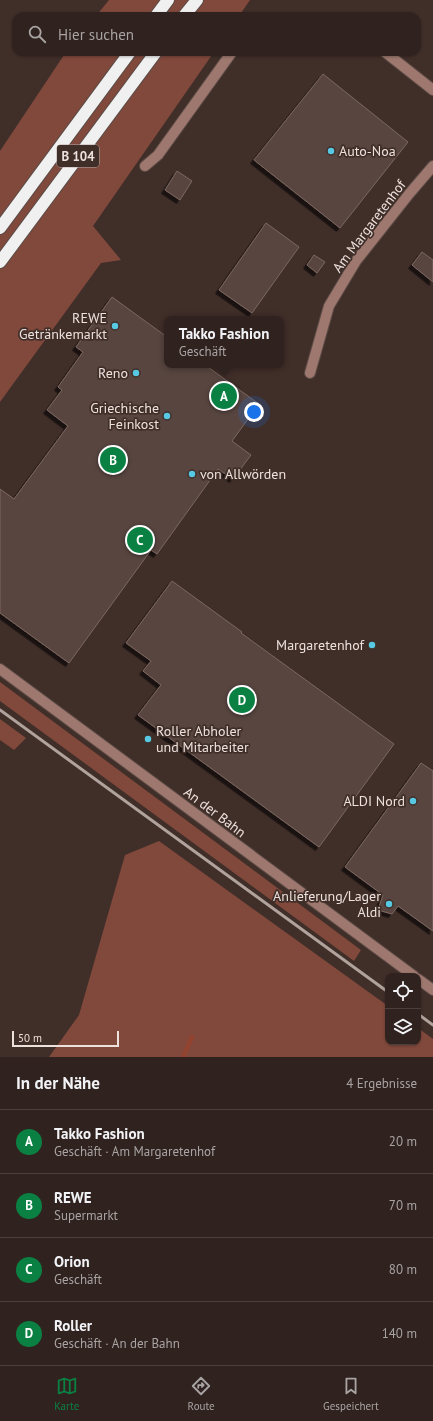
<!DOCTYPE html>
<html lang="de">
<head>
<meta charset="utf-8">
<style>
	:root { --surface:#30221f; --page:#382a28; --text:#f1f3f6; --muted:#a8a4a4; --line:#4b3f3d; --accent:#0b8043 }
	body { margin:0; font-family:"PT Sans",sans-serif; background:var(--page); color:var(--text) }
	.controls { position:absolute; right:12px; bottom:12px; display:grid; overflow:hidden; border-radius:8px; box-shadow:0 1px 3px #0004 }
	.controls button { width:36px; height:36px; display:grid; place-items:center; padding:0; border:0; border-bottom:1px solid var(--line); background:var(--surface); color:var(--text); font:20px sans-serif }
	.scale { position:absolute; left:12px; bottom:10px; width:107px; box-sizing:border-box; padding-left:4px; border:2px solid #ede1dd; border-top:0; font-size:11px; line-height:14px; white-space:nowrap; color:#ede1dd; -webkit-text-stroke:3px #402e29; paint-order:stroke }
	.you { position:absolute; left:254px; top:412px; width:14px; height:14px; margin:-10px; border:3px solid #fff; border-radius:50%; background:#1a73e8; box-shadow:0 0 0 6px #1a73e833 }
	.badge { display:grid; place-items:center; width:26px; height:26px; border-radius:50%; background:var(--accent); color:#fff; font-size:13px; font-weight:700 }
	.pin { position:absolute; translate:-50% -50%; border:2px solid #fff; box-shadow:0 1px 4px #0006 }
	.popup { position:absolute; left:164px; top:316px; width:120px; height:52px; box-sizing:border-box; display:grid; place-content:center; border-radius:8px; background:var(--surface); filter:drop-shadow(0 1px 3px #0005); font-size:13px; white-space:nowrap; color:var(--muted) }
	.popup b { font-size:15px; color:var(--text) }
	.popup::after { content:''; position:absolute; left:50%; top:100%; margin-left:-8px; border:8px solid transparent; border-top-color:var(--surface) }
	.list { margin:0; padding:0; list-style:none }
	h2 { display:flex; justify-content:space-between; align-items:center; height:52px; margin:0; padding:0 16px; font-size:17px }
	h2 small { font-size:13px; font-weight:400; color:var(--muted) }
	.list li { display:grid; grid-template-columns:26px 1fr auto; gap:12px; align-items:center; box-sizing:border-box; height:64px; padding:0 16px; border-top:1px solid var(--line) }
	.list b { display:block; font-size:15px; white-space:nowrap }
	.list p { margin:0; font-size:13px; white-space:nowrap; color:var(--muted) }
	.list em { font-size:13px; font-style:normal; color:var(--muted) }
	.icon { flex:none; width:22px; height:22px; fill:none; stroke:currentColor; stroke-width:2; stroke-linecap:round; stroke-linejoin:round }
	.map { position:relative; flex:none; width:433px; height:1057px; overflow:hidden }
	.search { position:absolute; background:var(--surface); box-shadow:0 1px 3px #0004; left:12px; right:12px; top:12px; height:44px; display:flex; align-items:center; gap:10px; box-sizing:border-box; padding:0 14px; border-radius:12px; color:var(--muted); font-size:15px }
	.sheet { height:308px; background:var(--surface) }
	nav { display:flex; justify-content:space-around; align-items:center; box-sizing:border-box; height:56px; border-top:1px solid var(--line); background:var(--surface); font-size:11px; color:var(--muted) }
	nav a { display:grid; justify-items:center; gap:2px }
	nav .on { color:var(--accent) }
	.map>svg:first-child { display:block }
	.green { fill:#80493c }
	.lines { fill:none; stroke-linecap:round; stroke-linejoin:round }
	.stream { stroke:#934430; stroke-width:4.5 }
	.building { fill:#584540; stroke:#7c6761; filter:url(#shadow) }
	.minor-casing { stroke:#5c4b46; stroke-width:12 }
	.highway-casing { stroke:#5c4b46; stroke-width:14 }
	.minor { stroke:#9e786e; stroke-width:10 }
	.highway { stroke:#f0f0f0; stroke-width:12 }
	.rail { stroke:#b0a29d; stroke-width:3 }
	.poi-dot { fill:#57c9e2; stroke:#402e29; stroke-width:1.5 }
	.labels { text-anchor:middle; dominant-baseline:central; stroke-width:3.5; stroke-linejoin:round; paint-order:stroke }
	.shield { fill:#402e29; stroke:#b9aba7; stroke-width:1 }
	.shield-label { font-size:13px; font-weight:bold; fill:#ede1dd }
	.poi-label { font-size:14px; fill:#ede1dd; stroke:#402e29; text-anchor:end }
	.street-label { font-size:14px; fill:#ede1dd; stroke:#402e29 }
</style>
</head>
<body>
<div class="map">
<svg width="433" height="1057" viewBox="0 0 433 1057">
	<defs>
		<filter id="shadow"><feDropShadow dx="-3.5" dy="3.5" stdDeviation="0" flood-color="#0009"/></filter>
	</defs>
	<rect width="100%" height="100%" fill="#402e29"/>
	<!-- green -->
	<path class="green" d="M109,0h141l-11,16h-143z
		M66,52h148l-121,174 28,34 -20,3 -101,139v-251z
		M0,682l361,268 -7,11 -354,-260z
		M0,719l26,19 -12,12 -14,-10z
		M159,841l229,165v36h30v-14l15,11v18h-384l30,-42 46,-160z"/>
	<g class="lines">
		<!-- stream -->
		<path class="stream" d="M183,1057l9,-20"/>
	</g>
	<!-- building -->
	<path class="building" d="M323,74l85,68 -68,86 -86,-68z
		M177,171l15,10 -12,19 -15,-10z
		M266,223l33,24 -47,66 -33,-23z
		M422,252l11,8v22l-21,-17z
		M314,255l11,7 -8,11 -10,-8z
		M112,297l55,40v28h38l54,39 -27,37 19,14 -18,24 -15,-10 -61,85 -6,-4 -82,113 -69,-50v-124l14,10 54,-73 -21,-16 15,-20 -4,-3 25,-35 -7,-5z
		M172,581l70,51 -1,1 153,111 -75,103 -181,-132 23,-30 -18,-14 8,-10 -25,-18z
		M421,763l12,8v160l-35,-25 -6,8 -14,-4 5,-15 -38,-28z"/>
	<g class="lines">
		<defs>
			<path id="minor" d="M385,52l48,38
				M145,166l13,-11 74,-103
				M310,373l19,-67 27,-45 53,-67 24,-28
				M0,669l414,307
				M418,979l15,11"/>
			<path id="highway" d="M156,16l12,-16
				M184,16l13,-16
				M0,228l130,-176
				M0,262l156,-210"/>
		</defs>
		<!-- minor casing -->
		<use href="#minor" class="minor-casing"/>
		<!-- highway casing -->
		<use href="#highway" class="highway-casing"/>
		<!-- minor -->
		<use href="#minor" class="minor"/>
		<!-- highway -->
		<use href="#highway" class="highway"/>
		<!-- rail -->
		<path class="rail" d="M0,710l388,282
			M418,1014l15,11"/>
	</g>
	<!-- markers -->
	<g class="poi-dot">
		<circle cx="331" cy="151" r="4"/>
		<circle cx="115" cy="326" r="4"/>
		<circle cx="136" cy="373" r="4"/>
		<circle cx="167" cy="416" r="4"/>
		<circle cx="192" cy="474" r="4"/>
		<circle cx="372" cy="645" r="4"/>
		<circle cx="148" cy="739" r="4"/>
		<circle cx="413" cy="801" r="4"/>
		<circle cx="389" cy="904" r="4"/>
	</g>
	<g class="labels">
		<!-- shield labels -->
		<rect class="shield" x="57" y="145" width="42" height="22" rx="3"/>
		<g class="shield-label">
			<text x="78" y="156">B 104</text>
		</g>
		<!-- poi labels -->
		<g class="poi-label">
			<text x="339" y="151" text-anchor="start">Auto-Noa</text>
			<text x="107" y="318">REWE<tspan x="107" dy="16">Getränkemarkt</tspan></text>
			<text x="128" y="373">Reno</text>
			<text x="159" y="408">Griechische<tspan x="159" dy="16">Feinkost</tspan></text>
			<text x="200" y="474" text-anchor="start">von Allwörden</text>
			<text x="364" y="645">Margaretenhof</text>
			<text x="156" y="731" text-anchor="start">Roller Abholer<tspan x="156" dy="16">und Mitarbeiter</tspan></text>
			<text x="405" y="801">ALDI Nord</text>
			<text x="381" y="896">Anlieferung/Lager<tspan x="381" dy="16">Aldi</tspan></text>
		</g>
		<!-- street labels -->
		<g class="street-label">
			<text transform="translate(369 226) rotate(-53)">Am Margaretenhof</text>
			<text transform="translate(215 812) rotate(37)">An der Bahn</text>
		</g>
	</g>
</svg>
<div class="controls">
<button><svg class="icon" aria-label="locate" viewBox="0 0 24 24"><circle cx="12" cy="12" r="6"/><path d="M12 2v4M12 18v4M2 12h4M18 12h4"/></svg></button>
<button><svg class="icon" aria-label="layers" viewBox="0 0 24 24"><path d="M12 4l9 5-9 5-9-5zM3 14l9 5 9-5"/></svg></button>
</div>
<div class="scale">50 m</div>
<div class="you"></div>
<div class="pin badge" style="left:224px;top:396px">A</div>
<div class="popup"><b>Takko Fashion</b>Geschäft</div>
<div class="pin badge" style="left:113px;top:460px">B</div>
<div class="pin badge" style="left:140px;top:540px">C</div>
<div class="pin badge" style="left:242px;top:700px">D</div>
<div class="search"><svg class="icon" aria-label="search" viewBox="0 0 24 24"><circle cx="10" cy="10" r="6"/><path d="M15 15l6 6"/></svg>Hier suchen</div>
</div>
<section class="sheet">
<h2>In der Nähe<small>4 Ergebnisse</small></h2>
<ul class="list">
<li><span class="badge">A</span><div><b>Takko Fashion</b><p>Geschäft · Am Margaretenhof</p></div><em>20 m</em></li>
<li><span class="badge">B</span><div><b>REWE</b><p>Supermarkt</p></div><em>70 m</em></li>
<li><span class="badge">C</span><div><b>Orion</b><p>Geschäft</p></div><em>80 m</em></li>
<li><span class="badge">D</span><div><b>Roller</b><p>Geschäft · An der Bahn</p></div><em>140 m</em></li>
</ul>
</section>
<nav>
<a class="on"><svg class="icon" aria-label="map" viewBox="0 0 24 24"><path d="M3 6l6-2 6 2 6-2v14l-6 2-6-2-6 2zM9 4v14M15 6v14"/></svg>Karte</a>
<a><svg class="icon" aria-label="directions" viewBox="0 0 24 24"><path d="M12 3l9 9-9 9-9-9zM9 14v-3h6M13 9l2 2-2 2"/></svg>Route</a>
<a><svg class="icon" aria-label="saved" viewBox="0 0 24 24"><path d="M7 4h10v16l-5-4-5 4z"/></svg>Gespeichert</a>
</nav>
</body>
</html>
